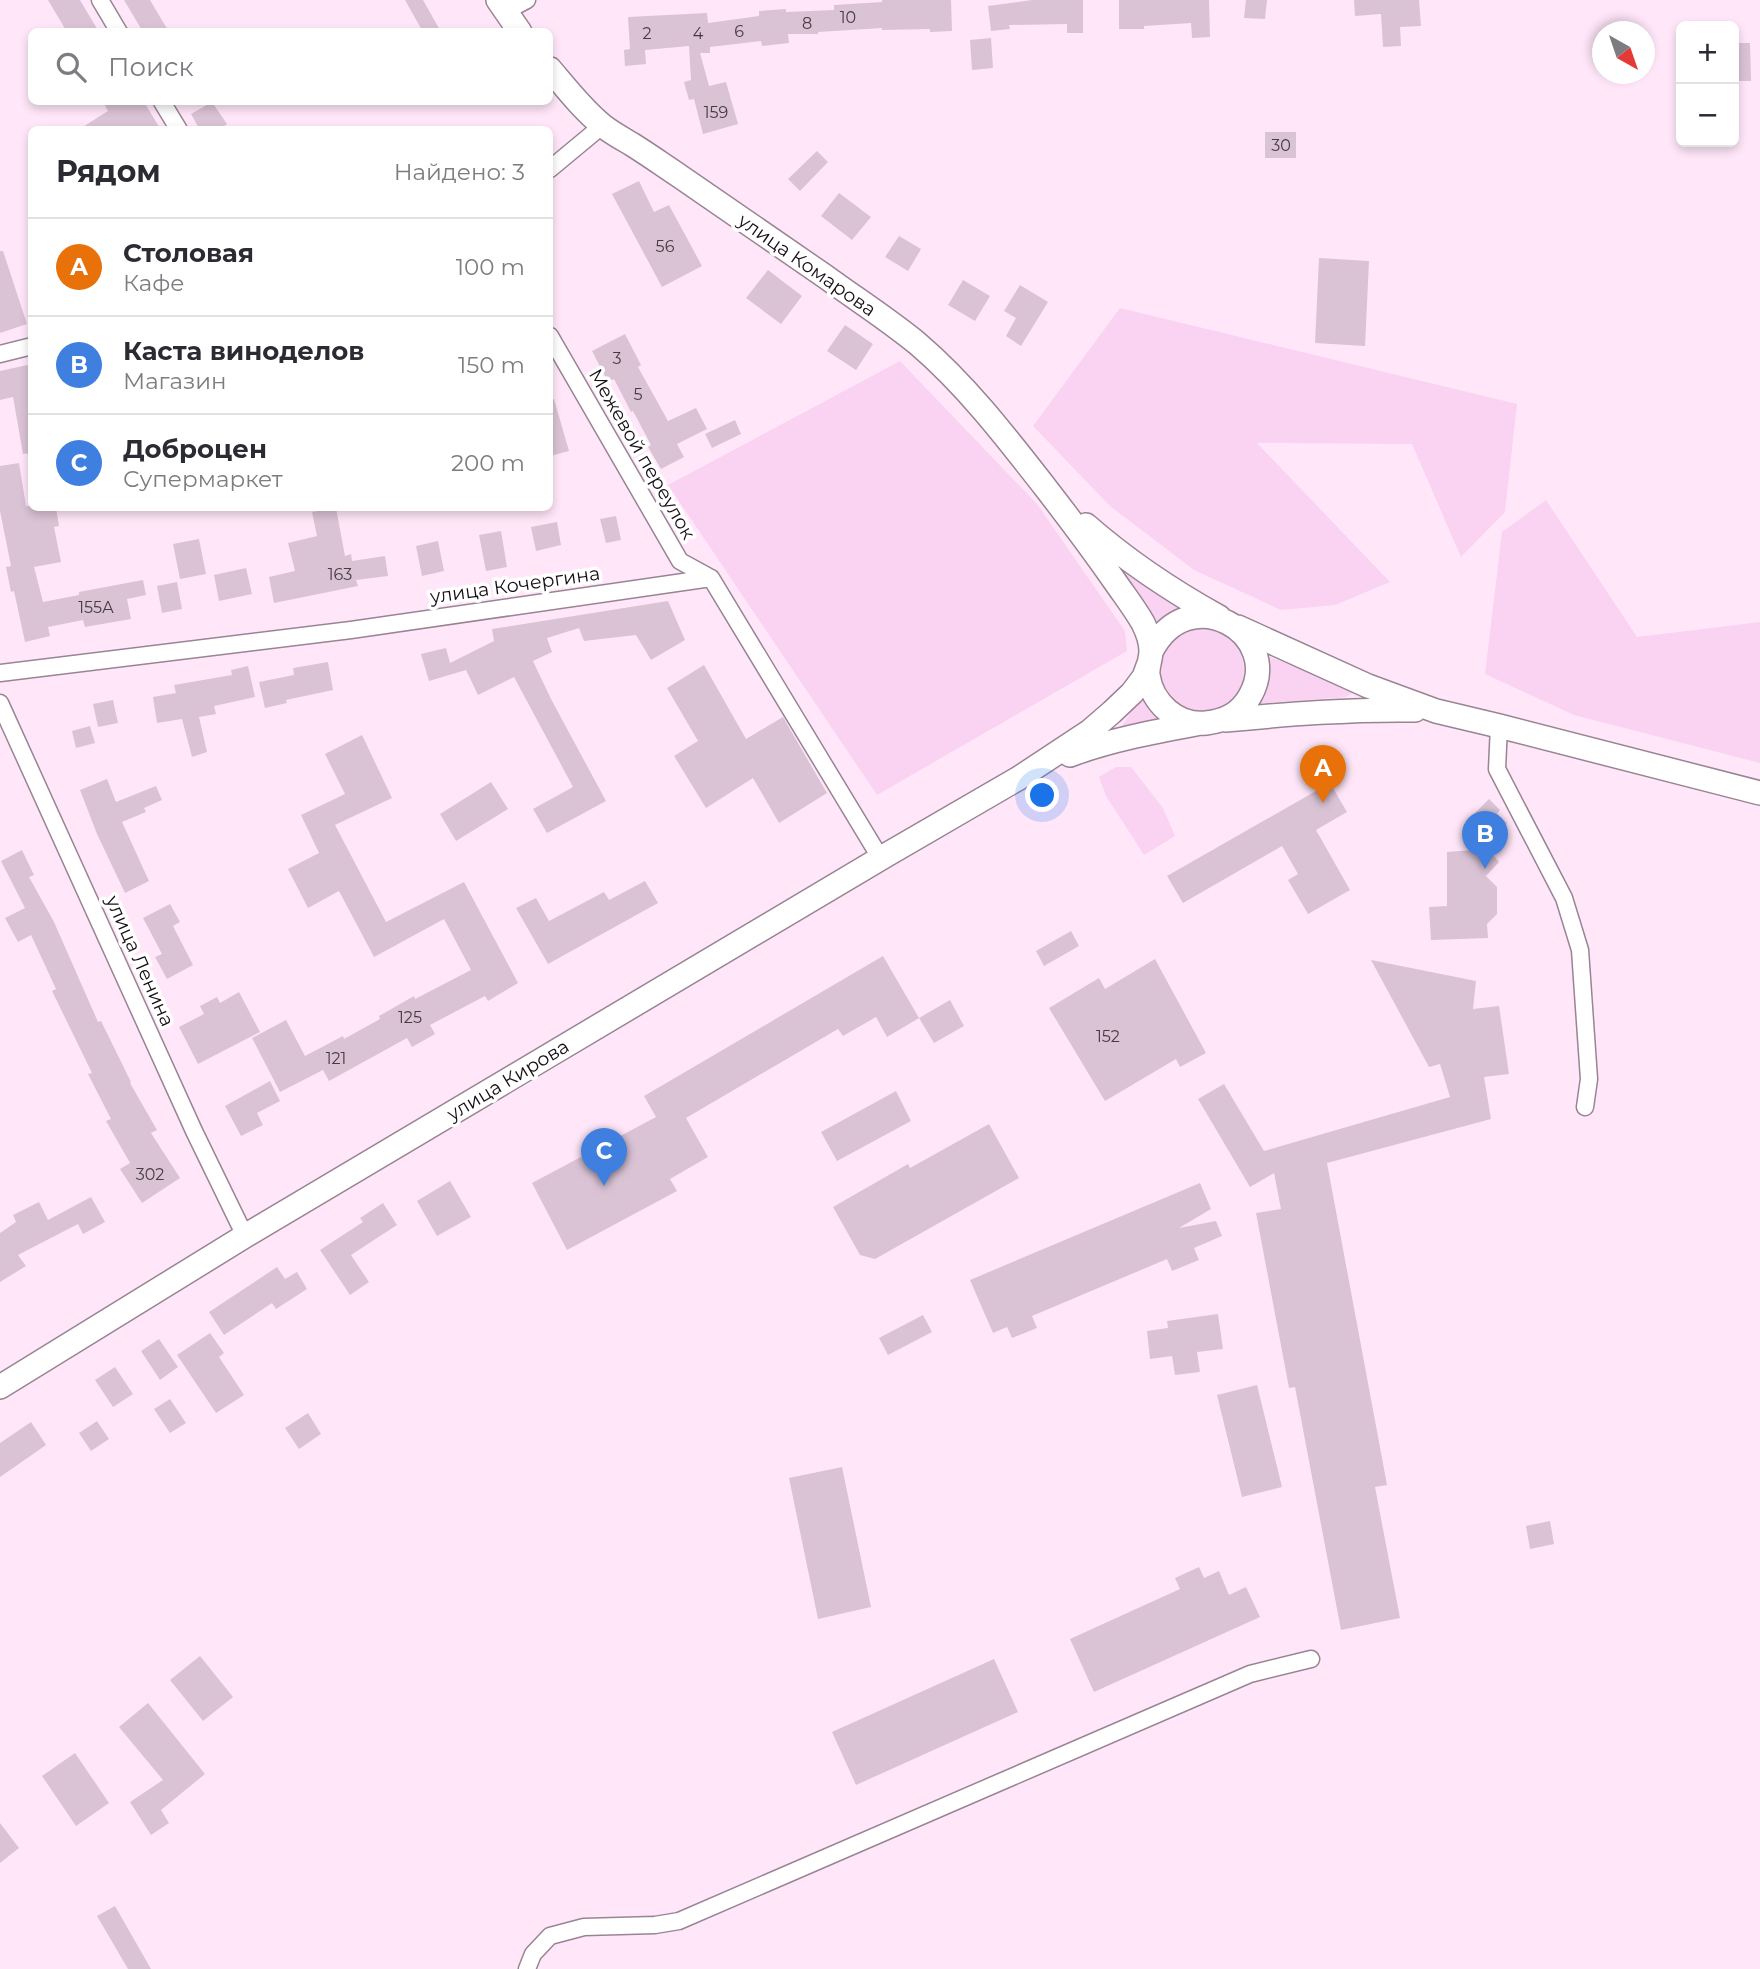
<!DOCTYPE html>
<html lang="ru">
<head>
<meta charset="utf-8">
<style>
	:root { --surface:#fff; --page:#f2f2f3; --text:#2b2b33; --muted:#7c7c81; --line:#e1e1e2; --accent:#a33695 }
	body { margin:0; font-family:Montserrat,sans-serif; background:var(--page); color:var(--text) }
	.controls { position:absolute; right:21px; top:21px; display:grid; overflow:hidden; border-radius:10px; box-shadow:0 4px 10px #0003 }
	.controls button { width:63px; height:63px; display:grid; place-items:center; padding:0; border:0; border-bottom:2px solid var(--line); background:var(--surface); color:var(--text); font:35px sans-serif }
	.compass { position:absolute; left:1592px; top:21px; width:63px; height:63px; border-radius:50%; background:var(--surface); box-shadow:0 4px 10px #0003; rotate:140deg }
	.you { position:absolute; left:1043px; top:796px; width:24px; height:24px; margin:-18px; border:5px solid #fff; border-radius:50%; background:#1a73e8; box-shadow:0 0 0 10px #1a73e833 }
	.badge { display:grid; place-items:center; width:46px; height:46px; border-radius:50%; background:var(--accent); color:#fff; font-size:23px; font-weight:700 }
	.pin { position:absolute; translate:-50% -58px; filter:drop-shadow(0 2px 4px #0008) }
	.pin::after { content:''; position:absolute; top:37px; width:24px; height:21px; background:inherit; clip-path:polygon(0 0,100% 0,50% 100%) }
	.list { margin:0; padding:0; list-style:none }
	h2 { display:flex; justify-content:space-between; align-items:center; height:91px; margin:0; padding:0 28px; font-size:30px }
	h2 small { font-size:23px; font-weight:400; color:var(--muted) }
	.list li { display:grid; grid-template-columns:46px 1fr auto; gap:21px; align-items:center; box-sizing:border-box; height:98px; padding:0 28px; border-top:2px solid var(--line) }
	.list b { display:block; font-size:26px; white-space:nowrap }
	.list p { margin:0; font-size:23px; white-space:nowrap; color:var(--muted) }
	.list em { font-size:23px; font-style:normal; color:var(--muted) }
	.icon { flex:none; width:38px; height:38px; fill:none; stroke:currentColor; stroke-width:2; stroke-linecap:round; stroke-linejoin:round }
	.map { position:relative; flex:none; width:1760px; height:1969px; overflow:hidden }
	.search { position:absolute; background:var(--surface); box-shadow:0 4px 10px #0003; left:28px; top:28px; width:525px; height:77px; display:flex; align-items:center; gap:18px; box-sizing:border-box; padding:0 24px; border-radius:10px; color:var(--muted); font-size:26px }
	.panel { position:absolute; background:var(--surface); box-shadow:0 4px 10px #0003; left:28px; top:126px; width:525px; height:385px; border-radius:10px }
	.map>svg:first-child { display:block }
	.green { fill:#fad2f2 }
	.building { fill:#dac3d5 }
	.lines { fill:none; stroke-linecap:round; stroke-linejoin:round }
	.minor-casing { stroke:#998494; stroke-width:19 }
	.secondary-casing { stroke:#998494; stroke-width:26 }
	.minor { stroke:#fff; stroke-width:16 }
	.secondary { stroke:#fff; stroke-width:23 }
	.labels { text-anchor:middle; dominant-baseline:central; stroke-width:7; stroke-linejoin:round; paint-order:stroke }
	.number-label { font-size:16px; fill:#463b44 }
	.street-label { font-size:19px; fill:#150e14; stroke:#fff }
</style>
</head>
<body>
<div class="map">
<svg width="1760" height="1969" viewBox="0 0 1760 1969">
	<rect width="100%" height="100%" fill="#ffe7f9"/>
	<!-- green -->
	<path class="green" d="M1120,308l397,96 -12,108 -44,45 -49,-113 -155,-1 133,139 -55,23 -54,5 -87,-40 -84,-64 -77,-80z
		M900,361l137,143 88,127 2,20 -250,144 -209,-310z
		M1546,500l91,137 123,-15v141l-186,-48 -89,-41 17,-142z
		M1121,566l71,44 -39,21z
		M1160 670a42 42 0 1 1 84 0a42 42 0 1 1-84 0Z
		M1264,655l84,32 4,6 -6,4 -91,7z
		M1144,692l17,26 -40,9z
		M1116,767h15l32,41 12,28 -31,19 -38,-59 -7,-19z"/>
	<!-- building -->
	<path class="building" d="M48,0h32l19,32h-32z
		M124,0h26l19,32h-26z
		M405,0h18l18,32h-18z
		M882,0h69l1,31 -22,1v-3l-48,1v-2l-64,4v2h-30l1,9 -27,3 -1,-5 -51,6v6h-10l9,33 17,-4 12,42 -35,10 -9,-35 -5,1 -5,-18 7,-2 -2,-34 -44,4 1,14 -21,2 -1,-16 6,-1 -2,-32 79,-4 1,10 51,-7v-5l27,-2v3l48,-2v-5l48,-3z
		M1032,0h51v33h-16v-9l-58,1 1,4 -19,2 -3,-25z
		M1119,0h90l1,37 -18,1 -1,-15 -47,3v3h-25z
		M1246,0h21l-2,19 -21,-1z
		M1354,0h65l2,26 -21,1 1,19 -18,1 -2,-33 -26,2z
		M991,38l2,30 -21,2 -2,-30z
		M1735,43h15l1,38h-15z
		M103,102h41l17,28h-83l30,-19z
		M212,102l15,22 -8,6h-19l-9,-16z
		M1265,132h31v26h-31z
		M817,151l11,11 -28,29 -12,-12z
		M639,181l15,31 15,-7 33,61 -40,21 -50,-93z
		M839,193l32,24 -19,23 -31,-24z
		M899,236l22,13 -13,22 -23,-14z
		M0,251h3l24,73 -27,9z
		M1319,258l50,3 -4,85 -50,-3z
		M768,270l34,26 -21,28 -35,-26z
		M963,280l27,16 -15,25 -27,-16z
		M1020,285l28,17 -27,44 -15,-10 10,-18 -12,-7z
		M845,325l28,19 -17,26 -29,-19z
		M625,334l16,31 -3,2 30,54 28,-13 11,21 -30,15 7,13 -23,12 -13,-22 3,-2 -18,-34 -2,1 -17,-33 -6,3 -16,-31z
		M32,364v89l-9,1 -10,-57 -13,3v-29z
		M550,399h4l15,52 -19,5z
		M735,420l6,14 -29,14 -7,-14z
		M19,463l7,43 30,2 3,18 -5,1 7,35 -27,5 9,35 36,-7v-3l64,-12 3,15 -19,4 4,20 -46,8 -2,-7 -35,7 2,9 -25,6 -11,-51 -3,1 -5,-25 5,-1 -11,-55v-45z
		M336,508l9,48 6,-2 1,7 33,-5 3,20 -32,4 2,6 -84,17 -5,-26 26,-6 -7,-28 29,-7 -5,-24z
		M616,516l5,24 -15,3 -6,-24z
		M557,522l4,23 -25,6 -5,-24z
		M501,531l6,36 -21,4 -7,-36z
		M199,539l7,35 -26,5 -7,-35z
		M438,541l6,30 -22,5 -6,-30z
		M246,568l6,26 -33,7 -5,-26z
		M177,582l5,27 -20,4 -5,-27z
		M668,601l17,39 -34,20 -15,-25 -52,6 -5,-13 -32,10 5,14 -19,9 18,38 55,102 -59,32 -14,-24 40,-22 -59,-110 -36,18 -12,-25 -37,11 -8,-27 25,-6 4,15 44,-22 -2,-12z
		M328,662l5,28 -47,10 1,3 -22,5 -6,-26 35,-7 -1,-7z
		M704,665l42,74 37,-22 44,76 -48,30 -26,-45 -47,30 -32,-52 24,-15 -31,-53z
		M248,666l7,31 -41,9 2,8 -17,3 8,35 -15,5 -10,-38 -25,4 -4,-26 23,-4 -2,-8 58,-10 -1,-5z
		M113,700l5,23 -20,4 -5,-23z
		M90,726l5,17 -19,5 -4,-17z
		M362,735l30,63 -57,27 51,97 78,-40 54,101 -30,18 -3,-5 -55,29 5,9 -23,13 -5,-9 -78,43 -6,-11 -43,22 -28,-54 34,-18 19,36 38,-20 1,3 36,-20 -1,-3 35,-20 1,3 56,-29 -27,-51 -70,38 -35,-66 -31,17 -20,-39 31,-16 -18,-38 44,-21 -20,-40z
		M107,779l9,23 40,-16 6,14 -18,8 2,4 -24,10 27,59 -24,12 -28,-59 -17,-44z
		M491,782l17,27 -52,32 -16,-27z
		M1330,783l17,29 -31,18 34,60 -42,24 -20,-34 10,-6 -16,-28 -99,57 -16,-27z
		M1489,799l11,11 -3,4 10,9 -15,16 -22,-21z
		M1488,849l11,13 -13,14 11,11v27l-10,10 1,14 -57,2 -2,-33 18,-1v-54z
		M22,850l12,25 -5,2 25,45 44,100 3,-1 30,61 -1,1 27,47 -6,3 29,45 -38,25 -22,-34 10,-6 -24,-42 5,-2 -23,-45 4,-1 -40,-82 4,-2 -25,-54 -13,7 -13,-24 20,-10 -24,-47z
		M645,881l13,22 -110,61 -32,-56 20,-10 13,23 55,-29 5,8z
		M170,904l10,18 -7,4 20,39 -26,14 -12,-22 7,-3 -19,-36z
		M1071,931l8,15 -35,20 -8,-15z
		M883,956l36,62 -32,19 -11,-20 -33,19 -5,-7 -152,89 22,39 -38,22 7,12 -110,59 -35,-67 124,-66 -12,-21z
		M1155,959l51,94 -26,14 -4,-8 -71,42 -56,-93 50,-30 6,11z
		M1371,960l105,21 -3,28 26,-3 10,68 -25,3 7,42 -164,44 60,322 -12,2 25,131 -59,12 -46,-243 -6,1 -33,-175 25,-4 -7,-36 -24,14 -52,-88 26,-15 40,67 186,-54 -10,-33 -11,3z
		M239,992l21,40 -62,32 -19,-37 25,-13 -4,-8 17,-9 3,6z
		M950,1000l14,26 -30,17 -15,-25z
		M270,1081l10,20 -23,12 6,12 -22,11 -16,-30z
		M896,1091l15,30 -74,40 -16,-29z
		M989,1124l30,54 -144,81 -15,-4 -27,-48 75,-43 2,4z
		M450,1181l21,36 -34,19 -20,-35z
		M1200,1183l11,26 -32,19 37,-7 6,15 -28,12 5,12 -27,11 -5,-12 -135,57 5,12 -25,10 -5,-11 -14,6 -23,-53z
		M91,1197l14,25 -22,12 -5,-10 -60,31 8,11 -26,16v-49l16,-11 -3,-7 26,-13 9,18z
		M383,1203l14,22 -46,30 18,27 -19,13 -30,-45 43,-28 -3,-4z
		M277,1267l8,12 12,-7 10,17 -31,20 -4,-6 -48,32 -15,-23z
		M1218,1314l5,35 -26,3 3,20 -25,3 -3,-19 -22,3 -3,-28 21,-3 -1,-7z
		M923,1315l9,17 -44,23 -9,-17z
		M210,1333l14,20 -5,4 25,38 -28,18 -39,-58z
		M159,1339l19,28 -18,13 -19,-29z
		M115,1367l18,27 -20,13 -18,-27z
		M1257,1385l25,102 -40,10 -25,-102z
		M170,1399l16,24 -16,10 -16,-24z
		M308,1413l13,21 -22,15 -14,-21z
		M97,1421l12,18 -18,12 -12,-18z
		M31,1422l15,23 -46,32v-34z
		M842,1467l29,140 -53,12 -29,-141z
		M1550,1521l4,23 -24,5 -4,-23z
		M1199,1567l5,11 15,-7 10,24 17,-8 14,30 -166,75 -24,-53 110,-50 -5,-11z
		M200,1656l33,41 -30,24 -33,-41z
		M994,1659l24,53 -162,73 -24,-53z
		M148,1703l57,71 -44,36 8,13 -18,12 -21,-33 33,-22 -44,-53z
		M75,1753l34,50 -33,23 -34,-50z
		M0,1823l19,25 -19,15z
		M115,1906l36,63h-23l-31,-53z"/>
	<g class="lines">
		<defs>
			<path id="minor" d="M100,0l19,32
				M506,11l21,-11
				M162,102l17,28
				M550,169l53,-44
				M550,336l130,225 31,17
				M0,354l32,-8
				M0,673l351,-43 360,-52 170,281
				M0,703l194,428 51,105
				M1499,726l-2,43 67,129 16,52 9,129 -4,28
				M527,1969l6,-15 17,-18 34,-9 71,-2 24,-4 571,-247 61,-15"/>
			<path id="secondary" d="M498,0l22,32
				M550,69c16,19 33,41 53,57 9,7 20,13 30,19 16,10 30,20 45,30 49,34 98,68 148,102 30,22 63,43 92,67 48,41 88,93 127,143 24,31 48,63 71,96 9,13 19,26 27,40 4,8 8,19 8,28 0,8 -4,16 -3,24 4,28 29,51 58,48 19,-2 34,-9 44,-27 35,-62 -62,-119 -99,-44
				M1086,525c41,36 86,66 133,92
				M1238,627l130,59 68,25 63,15 261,67
				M1225,720c64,-6 126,-11 190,-10
				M1070,755c40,-15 83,-23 126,-31
				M0,1387l245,-151 643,-382 131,-76 71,-47 22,-19 20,-19 12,-16 4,-11"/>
		</defs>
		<!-- minor casing -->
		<use href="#minor" class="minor-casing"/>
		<!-- secondary casing -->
		<use href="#secondary" class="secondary-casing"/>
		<!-- minor -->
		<use href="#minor" class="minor"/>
		<!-- secondary -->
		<use href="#secondary" class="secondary"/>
	</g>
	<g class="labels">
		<!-- number labels -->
		<g class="number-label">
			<text x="848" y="17">10</text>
			<text x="807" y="23">8</text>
			<text x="739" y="31">6</text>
			<text x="647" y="33">2</text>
			<text x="698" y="33">4</text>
			<text x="716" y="112">159</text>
			<text x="1281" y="145">30</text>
			<text x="665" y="246">56</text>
			<text x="617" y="358">3</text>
			<text x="638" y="394">5</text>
			<text x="340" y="574">163</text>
			<text x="96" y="607">155А</text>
			<text x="410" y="1017">125</text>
			<text x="1108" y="1036">152</text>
			<text x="336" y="1058">121</text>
			<text x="150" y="1174">302</text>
		</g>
		<!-- street labels -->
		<g class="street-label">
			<text transform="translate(807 265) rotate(35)">улица Комарова</text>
			<text transform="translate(642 454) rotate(60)">Межевой переулок</text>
			<text transform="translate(515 585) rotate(-8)">улица Кочергина</text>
			<text transform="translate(140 961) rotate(66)">улица Ленина</text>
			<text transform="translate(508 1080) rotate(-31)">улица Кирова</text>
		</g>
	</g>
</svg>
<div class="controls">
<button>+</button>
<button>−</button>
</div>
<svg class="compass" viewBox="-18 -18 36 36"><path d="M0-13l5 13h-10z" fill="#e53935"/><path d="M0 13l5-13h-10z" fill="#7c7c81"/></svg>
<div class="you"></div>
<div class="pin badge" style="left:1323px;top:803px;background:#e8710a">A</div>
<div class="pin badge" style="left:1485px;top:869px;background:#3f7fe0">B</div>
<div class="pin badge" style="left:604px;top:1186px;background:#3f7fe0">C</div>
<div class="search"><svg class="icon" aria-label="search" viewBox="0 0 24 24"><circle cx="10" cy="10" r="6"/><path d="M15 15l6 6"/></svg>Поиск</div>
<section class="panel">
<h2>Рядом<small>Найдено: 3</small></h2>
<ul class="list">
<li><span class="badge" style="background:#e8710a">A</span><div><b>Столовая</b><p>Кафе</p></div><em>100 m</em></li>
<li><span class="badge" style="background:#3f7fe0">B</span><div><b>Каста виноделов</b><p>Магазин</p></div><em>150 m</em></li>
<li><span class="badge" style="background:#3f7fe0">C</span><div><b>Доброцен</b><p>Супермаркет</p></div><em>200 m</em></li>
</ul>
</section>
</div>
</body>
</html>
